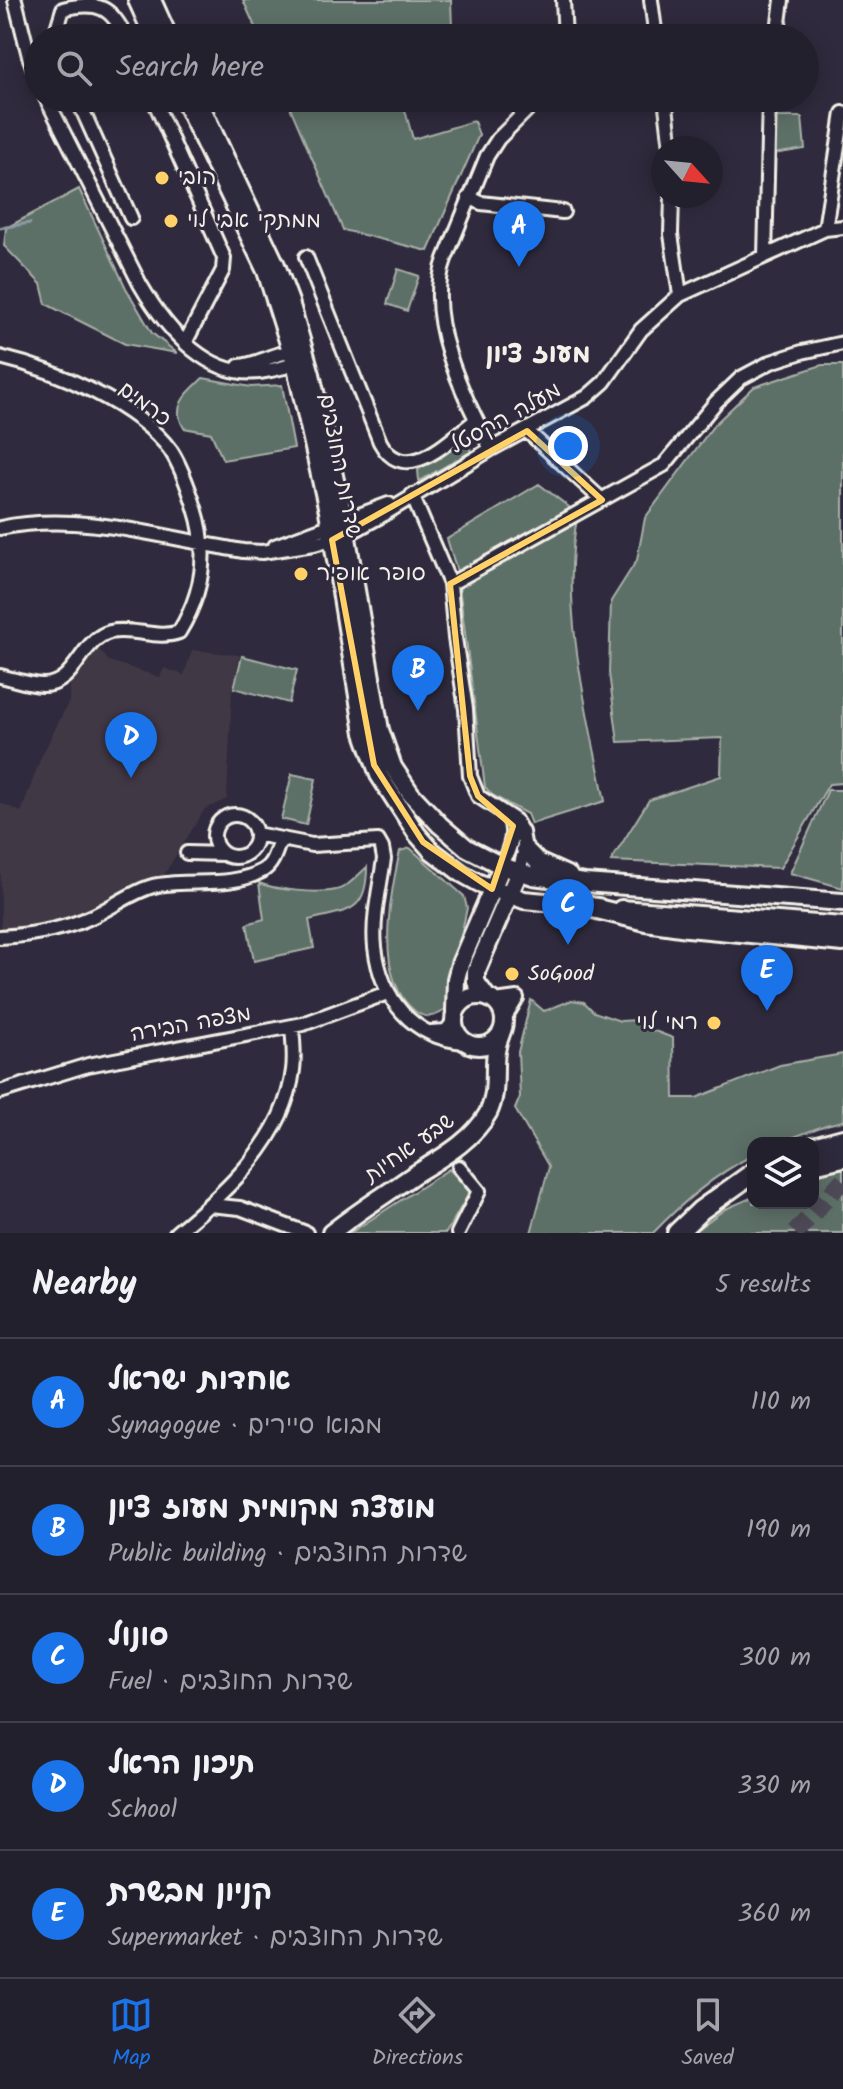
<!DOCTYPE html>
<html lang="en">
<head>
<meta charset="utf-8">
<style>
	:root { --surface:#23202e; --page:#2b2836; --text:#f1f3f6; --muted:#a3a3aa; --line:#403e4a; --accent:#1a73e8 }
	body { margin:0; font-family:Kalam,"Playpen Sans Hebrew",sans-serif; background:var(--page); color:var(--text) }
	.controls { position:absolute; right:24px; bottom:24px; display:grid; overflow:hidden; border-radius:16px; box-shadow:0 4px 20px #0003 }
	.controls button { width:72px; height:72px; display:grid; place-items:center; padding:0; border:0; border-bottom:2px solid var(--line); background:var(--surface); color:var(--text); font:40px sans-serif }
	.compass { position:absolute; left:651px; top:136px; width:72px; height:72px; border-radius:50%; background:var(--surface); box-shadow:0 4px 20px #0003; rotate:117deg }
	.you { position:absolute; left:568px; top:446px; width:28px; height:28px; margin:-20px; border:6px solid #fff; border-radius:50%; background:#1a73e8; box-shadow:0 0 0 12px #1a73e833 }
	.badge { display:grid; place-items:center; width:52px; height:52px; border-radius:50%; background:var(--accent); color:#fff; font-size:26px; font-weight:700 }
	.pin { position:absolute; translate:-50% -66px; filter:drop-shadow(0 2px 4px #0008) }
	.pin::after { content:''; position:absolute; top:42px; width:28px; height:24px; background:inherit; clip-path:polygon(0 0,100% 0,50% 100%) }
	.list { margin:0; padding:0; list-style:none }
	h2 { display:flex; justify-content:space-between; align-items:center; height:104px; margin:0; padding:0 32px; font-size:34px }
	h2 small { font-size:26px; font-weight:400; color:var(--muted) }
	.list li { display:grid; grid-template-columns:52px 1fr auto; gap:24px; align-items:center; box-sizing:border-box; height:128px; padding:0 32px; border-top:2px solid var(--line) }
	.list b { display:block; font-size:30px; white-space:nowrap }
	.list p { margin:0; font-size:26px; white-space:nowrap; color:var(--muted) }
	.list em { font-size:26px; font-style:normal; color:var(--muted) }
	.icon { flex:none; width:44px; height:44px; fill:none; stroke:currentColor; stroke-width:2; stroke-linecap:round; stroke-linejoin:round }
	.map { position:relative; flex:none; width:843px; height:1233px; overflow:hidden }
	.search { position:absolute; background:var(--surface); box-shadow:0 4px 20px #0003; left:24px; right:24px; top:24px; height:88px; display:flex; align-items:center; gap:20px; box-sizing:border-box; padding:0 28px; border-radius:44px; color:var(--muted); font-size:30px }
	.sheet { height:744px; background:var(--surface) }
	nav { display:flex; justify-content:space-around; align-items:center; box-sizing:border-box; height:112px; border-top:2px solid var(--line); background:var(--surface); font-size:22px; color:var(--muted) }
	nav a { display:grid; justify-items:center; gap:4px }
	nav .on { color:var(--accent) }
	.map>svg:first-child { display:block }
	.built { fill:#403745 }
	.green { fill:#5d6f67; stroke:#a8b0a8; stroke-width:2 }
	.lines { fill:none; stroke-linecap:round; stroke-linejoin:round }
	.stream { stroke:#8f9aa4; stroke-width:3 }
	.highway-tunnel { stroke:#4d4857; stroke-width:18; stroke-dasharray:18 9; stroke-linecap:butt }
	.minor-casing { stroke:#f4f1e8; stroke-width:18 }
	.major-casing { stroke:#f4f1e8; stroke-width:22 }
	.highway-casing { stroke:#f4f1e8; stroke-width:24 }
	.minor { stroke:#2f2a3d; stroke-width:12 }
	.major { stroke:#2f2a3d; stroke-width:16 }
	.highway { stroke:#2f2a3d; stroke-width:18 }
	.marked { fill:none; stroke:#ffd166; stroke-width:6; stroke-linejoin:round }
	.poi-dot { fill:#ffd166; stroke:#2f2a3d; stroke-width:3 }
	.labels { text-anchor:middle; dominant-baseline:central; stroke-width:6; stroke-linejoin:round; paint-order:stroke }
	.poi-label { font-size:22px; fill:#f4f1e8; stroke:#2f2a3d; text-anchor:start }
	.street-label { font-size:22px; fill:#f4f1e8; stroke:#2f2a3d }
	.quarter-label { font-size:26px; font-weight:bold; fill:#f4f1e8; stroke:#2f2a3d }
</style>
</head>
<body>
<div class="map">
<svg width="843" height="1233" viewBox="0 0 843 1233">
	<rect width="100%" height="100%" fill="#2f2a3d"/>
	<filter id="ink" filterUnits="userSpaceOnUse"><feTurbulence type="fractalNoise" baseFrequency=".0125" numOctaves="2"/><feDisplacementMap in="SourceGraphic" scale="16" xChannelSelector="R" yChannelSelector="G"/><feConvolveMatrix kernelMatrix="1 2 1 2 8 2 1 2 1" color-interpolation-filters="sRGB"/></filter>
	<g filter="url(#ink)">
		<!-- built -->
		<path class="built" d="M97,647l12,14 51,16 4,-9 20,7 8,-25 48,5 -8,36 -5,108 -22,10 -43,69 -109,46 -52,6 -1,-125 1,-2 20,9 20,-55 28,-56 1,-16z"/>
		<!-- green -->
		<path class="green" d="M243,0h208l1,28 -18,4 -9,6h-165z
			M286,98h126l-9,5 10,36 61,-18 5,14 -51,116 -85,-21z
			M776,117h26l3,32 -32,5z
			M79,189l47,99 26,45 25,20 -52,-9 -79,-40 -5,-20 -37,-38 2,-18z
			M398,269l21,7 -12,35 -20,-7z
			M822,365h21v418l-14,1 -49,84 -169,-7 38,-61 72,-24 1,-38 -104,4 -9,-69 2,-72 26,-41 8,-42 69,-93 40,-38z
			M203,378l48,9 31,-2 12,63 -71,12 -12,-27 -27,-5c-14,-22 3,-35 19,-50z
			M467,436l4,4 -1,12 -51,29 -1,-11z
			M539,484l39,30c-19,89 9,199 27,287l-74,23 -4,-10 -35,-19 -7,-8 -28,-216 -10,-32z
			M242,656l55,14 -8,33 -55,-15z
			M292,774l24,5 -10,46 -25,-6z
			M828,790h15v98l-53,-15z
			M410,848l54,48 3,12 -22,102c-10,7 -19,9 -29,2 -43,-32 -26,-117 -16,-161z
			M367,867c0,47 -20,43 -58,53l5,28 -60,13 -7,-37 17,-5 -5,-36c16,7 59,11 77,7 11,-2 22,-15 31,-23z
			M531,1000l13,11 28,-11 12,2 10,10 26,9 18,-1 14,10 21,8 1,60h22l84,-33 63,-11v67l-17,4 -48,18h-25v12c-39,20 -70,47 -100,78h-122l18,-66 -34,-58 5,-12 -2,-45z
			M843,1167v66h-151l33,-24 28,-12v6h60v-27z
			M449,1169l21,23 -24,41h-96z"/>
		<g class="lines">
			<!-- stream -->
			<path class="stream" d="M0,228l30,-5"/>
			<!-- highway-tunnel -->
			<path class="highway-tunnel" d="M795,1233l48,-53"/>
			<defs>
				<path id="minor" d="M15,0l14,56 9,23
					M563,0l2,38
					M651,0l5,38
					M54,38l9,-29c35,-9 49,-2 63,29
					M777,38l5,-38
					M46,98l94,186c26,45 71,101 131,86 10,-2 21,-4 29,-11
					M77,98l54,120
					M153,98l71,160 -1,12 -38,73
					M665,98l6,50
					M672,196l-1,38 9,61
					M469,197l12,6 82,9
					M825,229l18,-116
					M765,256l4,-158
					M306,257l74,185c25,46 69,-2 96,-22
					M0,357c55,13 137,47 171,94 11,17 18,38 24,57 14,43 8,85 -16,124 -21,8 -47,-5 -69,0 -30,8 -34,53 -67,53 -14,0 -29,-6 -43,-9
					M239,366c20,-1 40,-17 59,-13
					M527,431l75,69
					M491,449c-26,-51 -68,-130 -46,-190l42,-103 11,-17 41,-41
					M412,495l38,89 5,54 11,71 4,67 8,20 37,24 7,12 3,17 -6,23
					M0,528c81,-17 163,10 243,23l19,1 52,-8 32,-9 33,-18 112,-68 96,-52 17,-15 37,-52 39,-35 145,-66 18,-2
					M275,546l114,-42
					M450,584l214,-119 52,-63 25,-24 30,-16 31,-10 41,-9
					M214 836a21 21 0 1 1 42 0a21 21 0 1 1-42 0Z
					M256,834l56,11 66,-4 4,7 2,11c-4,28 -12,60 -9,88 6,51 37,92 91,95
					M187,853l37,1
					M502,866c6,-15 15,-31 7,-48
					M0,937c31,-2 63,-7 91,-20 20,-9 47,-29 67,-32 34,-6 73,3 104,-14 11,-6 14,-20 18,-31
					M495,1001l22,-3
					M504,1019l13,-21
					M431,1032l15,-1 8,-10
					M0,1092l88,-27 215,-41 84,-31
					M209,1205l31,3 66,25
					M176,1233c50,-41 109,-94 117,-163 2,-14 0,-29 -1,-43
					M458,1233l21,-42 -20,-24"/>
				<path id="major" d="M137,0l17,38
					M152,0l17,38
					M183,98l83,173 29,92 33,148 36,222 15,42 38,59 15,17 29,22 18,10 45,17 74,7
					M197,98l79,167 14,37 21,72 33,146 36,210 13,37 18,27 29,31 27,23 35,18 31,10 52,7 258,19
					M525,849l13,13 31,14
					M621,909l222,17
					M454 1021a25 25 0 1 1 50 0a25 25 0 1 1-50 0Z
					M486,996l-10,-14v-10l43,-100
					M455,1011l1,-32 4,-15 42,-98
					M331,1233c26,-21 54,-38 81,-57 27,-17 60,-34 76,-63 13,-25 1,-54 13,-79"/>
				<path id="highway" d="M585,906l61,15 42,6 155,15
					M813,1147l30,-8
					M813,1164l30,-7
					M677,1233l24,-23 52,-37"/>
			</defs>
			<!-- minor casing -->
			<use href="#minor" class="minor-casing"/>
			<!-- major casing -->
			<use href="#major" class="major-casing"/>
			<!-- highway casing -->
			<use href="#highway" class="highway-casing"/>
			<!-- minor -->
			<use href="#minor" class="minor"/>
			<!-- major -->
			<use href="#major" class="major"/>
			<!-- highway -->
			<use href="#highway" class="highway"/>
		</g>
	</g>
	<!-- marked area -->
	<path class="marked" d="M527,431l75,69 -152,84 20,192 8,20 35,30 -21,63 -69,-47 -49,-77 -42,-225z"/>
	<!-- markers -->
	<g class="poi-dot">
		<circle cx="162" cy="178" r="8"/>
		<circle cx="171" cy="221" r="8"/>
		<circle cx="301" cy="574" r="8"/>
		<circle cx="512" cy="974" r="8"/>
		<circle cx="714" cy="1023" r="8"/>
	</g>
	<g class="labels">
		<!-- poi labels -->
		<g class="poi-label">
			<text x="178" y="178">הובי</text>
			<text x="187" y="221">ממתקי אבי לוי</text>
			<text x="317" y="574">סופר אופיר</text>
			<text x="528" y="974">SoGood</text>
			<text x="698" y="1023" text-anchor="end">רמי לוי</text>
		</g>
		<!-- street labels -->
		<g class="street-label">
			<text transform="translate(144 405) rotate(37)">כרמים</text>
			<text transform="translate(506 419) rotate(-29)">מעלה הקסטל</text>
			<text transform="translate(339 466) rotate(79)">שדרות החוצבים</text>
			<text transform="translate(191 1025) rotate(-10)">מצפה הבירה</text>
			<text transform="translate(410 1149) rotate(-35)">שבע אחיות</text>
		</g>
		<!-- quarter labels -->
		<g class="quarter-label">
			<text x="538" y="355">מעוז ציון</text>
		</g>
	</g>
</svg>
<div class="controls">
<button><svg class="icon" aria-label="layers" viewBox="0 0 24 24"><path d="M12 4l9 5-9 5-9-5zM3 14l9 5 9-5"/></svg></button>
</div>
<svg class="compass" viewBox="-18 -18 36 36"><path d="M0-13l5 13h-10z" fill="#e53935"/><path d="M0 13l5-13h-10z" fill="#a3a3aa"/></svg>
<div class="you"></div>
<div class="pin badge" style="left:519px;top:267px">A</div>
<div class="pin badge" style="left:418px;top:711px">B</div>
<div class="pin badge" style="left:568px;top:945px">C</div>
<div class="pin badge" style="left:131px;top:778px">D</div>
<div class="pin badge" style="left:767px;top:1011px">E</div>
<div class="search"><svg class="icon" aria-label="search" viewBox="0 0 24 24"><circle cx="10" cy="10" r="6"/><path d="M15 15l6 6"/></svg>Search here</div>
</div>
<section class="sheet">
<h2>Nearby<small>5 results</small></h2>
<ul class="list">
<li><span class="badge">A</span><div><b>אחדות ישראל</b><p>Synagogue · מבוא סיירים</p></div><em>110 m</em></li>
<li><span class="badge">B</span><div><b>מועצה מקומית מעוז ציון</b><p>Public building · שדרות החוצבים</p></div><em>190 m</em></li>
<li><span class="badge">C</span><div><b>סונול</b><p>Fuel · שדרות החוצבים</p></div><em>300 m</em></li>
<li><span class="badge">D</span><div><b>תיכון הראל</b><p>School</p></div><em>330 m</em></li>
<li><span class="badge">E</span><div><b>קניון מבשרת</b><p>Supermarket · שדרות החוצבים</p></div><em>360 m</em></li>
</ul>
</section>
<nav>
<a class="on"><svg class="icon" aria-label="map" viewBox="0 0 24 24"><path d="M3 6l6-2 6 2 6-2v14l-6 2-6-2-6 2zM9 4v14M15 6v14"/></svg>Map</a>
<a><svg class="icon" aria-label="directions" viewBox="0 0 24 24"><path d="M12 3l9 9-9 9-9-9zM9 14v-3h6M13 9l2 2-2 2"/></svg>Directions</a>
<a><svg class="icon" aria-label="saved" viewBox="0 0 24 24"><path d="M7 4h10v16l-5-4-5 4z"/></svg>Saved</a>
</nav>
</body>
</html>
